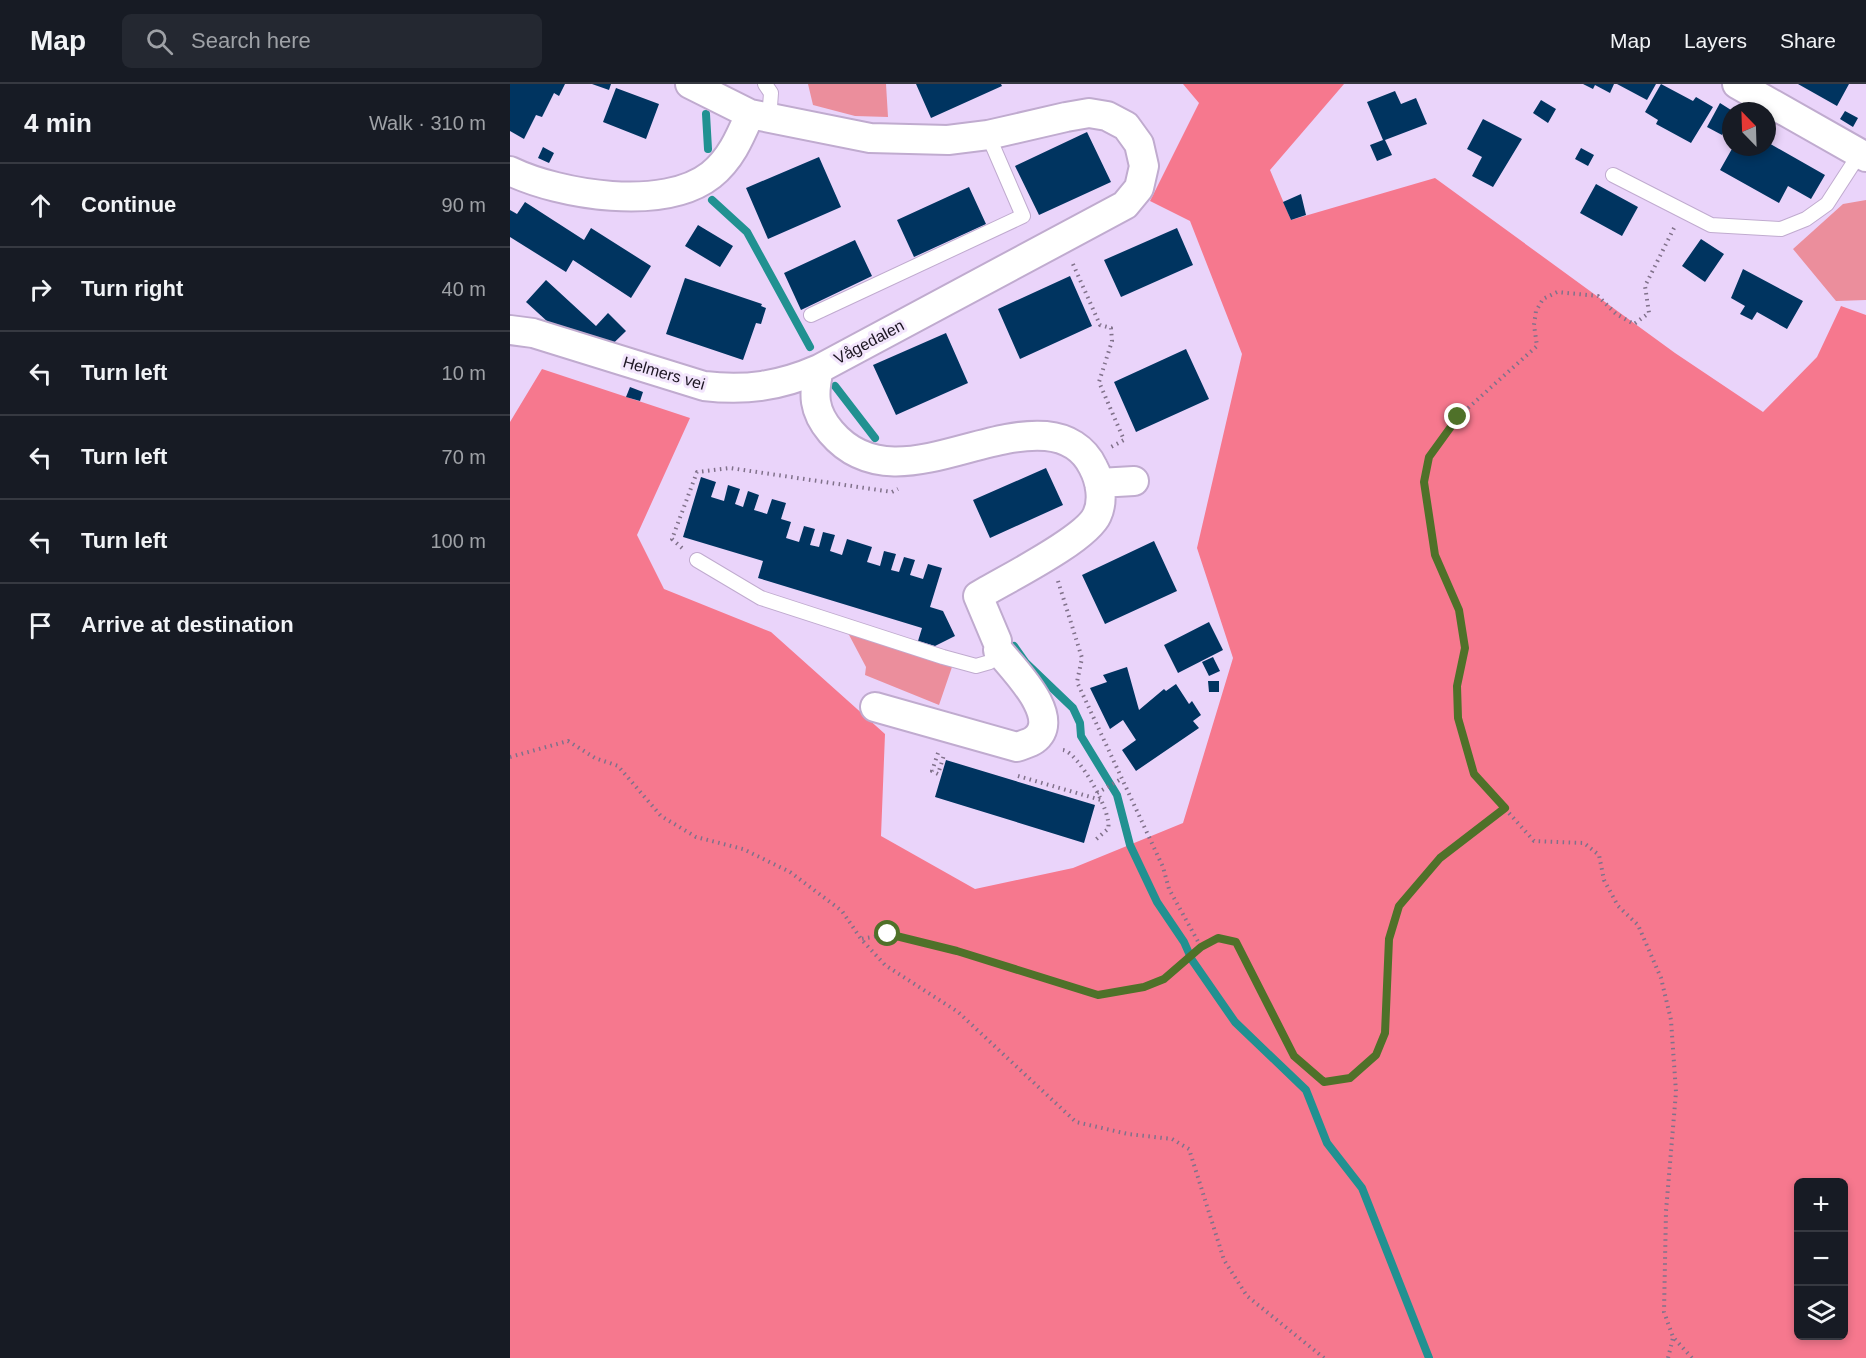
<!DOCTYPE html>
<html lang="en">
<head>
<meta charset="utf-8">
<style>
	:root { --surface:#171b24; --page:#242831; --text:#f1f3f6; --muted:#9ea1a6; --line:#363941 }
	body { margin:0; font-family:Arial,sans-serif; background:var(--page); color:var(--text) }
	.controls { position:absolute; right:18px; bottom:18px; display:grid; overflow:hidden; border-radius:9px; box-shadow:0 3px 9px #0003 }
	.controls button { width:54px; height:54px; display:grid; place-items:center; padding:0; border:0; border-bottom:2px solid var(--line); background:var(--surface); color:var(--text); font:30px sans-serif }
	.compass { position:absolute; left:1212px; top:18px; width:54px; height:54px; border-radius:50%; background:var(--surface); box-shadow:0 3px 9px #0003; rotate:337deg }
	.stop { position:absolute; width:18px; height:18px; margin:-14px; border:4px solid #4f7129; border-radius:50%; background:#fff }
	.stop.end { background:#4f7129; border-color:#fff; box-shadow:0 2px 6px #0008 }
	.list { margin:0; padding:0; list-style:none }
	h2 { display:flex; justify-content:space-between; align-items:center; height:78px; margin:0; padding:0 24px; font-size:26px }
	h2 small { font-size:20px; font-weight:400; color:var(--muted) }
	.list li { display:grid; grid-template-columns:39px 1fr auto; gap:18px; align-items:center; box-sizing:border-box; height:84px; padding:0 24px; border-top:2px solid var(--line) }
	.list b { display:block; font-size:22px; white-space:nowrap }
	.list em { font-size:20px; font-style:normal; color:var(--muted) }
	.icon { flex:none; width:33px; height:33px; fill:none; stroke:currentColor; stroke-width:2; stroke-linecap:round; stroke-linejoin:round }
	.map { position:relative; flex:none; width:1356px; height:1274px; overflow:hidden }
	header { display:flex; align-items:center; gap:36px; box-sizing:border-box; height:84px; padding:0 30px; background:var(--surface); border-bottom:2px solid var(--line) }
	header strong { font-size:28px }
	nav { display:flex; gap:33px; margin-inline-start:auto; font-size:21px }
	.search { width:420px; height:54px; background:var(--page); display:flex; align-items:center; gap:15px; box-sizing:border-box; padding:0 21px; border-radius:9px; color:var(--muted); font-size:22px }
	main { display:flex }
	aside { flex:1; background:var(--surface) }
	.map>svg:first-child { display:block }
	.green { fill:#eb8e9c }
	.forest { fill:#f6788e; fill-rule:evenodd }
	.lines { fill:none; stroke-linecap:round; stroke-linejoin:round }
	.stream { stroke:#219191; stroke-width:8 }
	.building { fill:#003460 }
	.service-casing { stroke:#c0abcf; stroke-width:16 }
	.minor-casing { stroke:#c0abcf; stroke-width:32 }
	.path { stroke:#80718a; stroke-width:4; stroke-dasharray:1.5 4.5; stroke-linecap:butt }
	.service { stroke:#fff; stroke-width:14 }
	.minor { stroke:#fff; stroke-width:28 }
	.route { stroke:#4f7129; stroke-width:8 }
	.labels { text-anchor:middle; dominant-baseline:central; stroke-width:6; stroke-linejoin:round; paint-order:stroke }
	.street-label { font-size:16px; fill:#1c1522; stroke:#f2e5fc }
</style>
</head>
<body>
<header>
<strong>Map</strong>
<div class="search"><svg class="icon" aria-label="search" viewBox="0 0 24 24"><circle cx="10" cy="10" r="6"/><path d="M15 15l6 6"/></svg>Search here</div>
<nav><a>Map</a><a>Layers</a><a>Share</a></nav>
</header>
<main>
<aside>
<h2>4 min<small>Walk · 310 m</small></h2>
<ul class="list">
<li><svg class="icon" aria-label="ahead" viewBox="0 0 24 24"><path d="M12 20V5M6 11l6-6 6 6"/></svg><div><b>Continue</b></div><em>90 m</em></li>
<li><svg class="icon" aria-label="right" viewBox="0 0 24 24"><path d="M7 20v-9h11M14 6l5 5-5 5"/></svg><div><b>Turn right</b></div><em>40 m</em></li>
<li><svg class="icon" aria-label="left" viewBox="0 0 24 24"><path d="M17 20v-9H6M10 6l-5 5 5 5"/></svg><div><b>Turn left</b></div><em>10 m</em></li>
<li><svg class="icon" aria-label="left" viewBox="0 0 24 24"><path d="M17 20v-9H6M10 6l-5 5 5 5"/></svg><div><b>Turn left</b></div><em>70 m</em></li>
<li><svg class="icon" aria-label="left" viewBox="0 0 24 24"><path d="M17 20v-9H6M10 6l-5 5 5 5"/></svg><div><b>Turn left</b></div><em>100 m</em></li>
<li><svg class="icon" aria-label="arrive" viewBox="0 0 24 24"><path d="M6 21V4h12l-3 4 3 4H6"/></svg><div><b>Arrive at destination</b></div></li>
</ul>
</aside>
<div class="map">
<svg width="1356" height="1274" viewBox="0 0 1356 1274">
	<rect width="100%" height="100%" fill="#ead4fa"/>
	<!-- green -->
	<path class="green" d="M298,0h78l2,33 -33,-1 -42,-11z
		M1356,116v100l-30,1 -43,-52 50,-45z
		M338,549l104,34 -13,38 -74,-30 1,-8z"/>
	<!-- forest -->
	<path class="forest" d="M673,0h161l-74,86 21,50 144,-42 240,175 88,59 54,-55 24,-51 25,9v1043h-1356v-936l32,-53 148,49 -53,117 27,54 107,43 114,102 -4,102 94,53 98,-21 110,-45 50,-165 -36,-110 45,-194 -52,-133 -40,-20 49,-98zM1288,1098h46v154h-46z"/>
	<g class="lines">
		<!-- stream -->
		<path class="stream" d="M196,30l2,35
			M202,116l35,32 63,115
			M325,302l40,52
			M504,562l12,17 47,45 7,15 1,13 36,59 13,50 27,57 27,40 8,18 43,62 71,68 21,53 35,45 67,170"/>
	</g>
	<!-- building -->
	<path class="building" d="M0,0h55l-6,12 -5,-3 -12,24 -6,-2 -12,24 -14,-8z
		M82,0h19l-2,6z
		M406,0h85l1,2 -71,32z
		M1073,0h31l-4,9 -15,-8 -2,4z
		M1107,0h39l-9,16z
		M1151,0l32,17 3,-4 17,10 -22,36 -35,-19 2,-4 -13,-8z
		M1288,0h51l-12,22z
		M106,4l43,16 -13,35 -43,-17z
		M885,7l6,13 15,-6 11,26 -42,16 7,15 -15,6 -7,-16 13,-5 -16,-38z
		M1031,16l15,9 -8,14 -15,-10z
		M1210,19l11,7v9l-9,16 -15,-8z
		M1335,27l13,7 -5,9 -13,-8z
		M973,35l39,20 -29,48 -21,-11 10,-19 -15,-8z
		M577,48l24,50 -72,33 -24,-49z
		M1257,58l58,33 -14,24 -23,-13 -9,17 -59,-33 13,-23h34z
		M33,63l11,6 -5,10 -11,-5z
		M1071,64l13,7 -6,11 -13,-7z
		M309,73l22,50 -73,32 -22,-51z
		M1086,100l42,23 -16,29 -42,-23z
		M459,103l17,37 -72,33 -17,-37z
		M791,110l5,21 -15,5 -8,-18z
		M15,118l59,38 7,-12 60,38 -20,32 -58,-38 -7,12 -56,-35v-27l7,4z
		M188,141l35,21 -13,21 -35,-21z
		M667,144l16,37 -72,32 -17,-37z
		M1191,155l23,15 -19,28 -23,-16z
		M345,156l17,36 -71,34 -17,-37z
		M1233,185l60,32 -16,28 -30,-17 -5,8 -12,-6 5,-8 -14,-8z
		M560,192l22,50 -72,33 -22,-50z
		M175,194l77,26 -1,2 5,2 -5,16 -5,-1 -13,37 -77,-26z
		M36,196l50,46 12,-13 18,18 -33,32 -67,-61z
		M436,249l22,50 -72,32 -23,-50z
		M676,265l23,50 -73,33 -22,-50z
		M120,303l13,5 -3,9 -14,-4z
		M536,384l17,37 -73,33 -17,-38z
		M191,393l15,5 -5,15 13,4 4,-16 12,4 -5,15 8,3 5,-16 11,4 -5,15 13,4 5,-15 14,4 -5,16 10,3 -5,16 13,4 5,-16 11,3 -5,16 9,2 4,-15 12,3 -5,16 12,4 5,-16 25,8 -5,15 13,4 4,-15 12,3 -5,16 8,2 5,-15 11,3 -5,15 13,4 5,-15 14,4 -12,39 13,4 12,25 -20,10 -17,-5 4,-13 -164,-50 5,-17 -80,-24z
		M644,457l23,50 -72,33 -23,-49z
		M699,538l14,28 -45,23 -14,-28z
		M703,573l7,14 -11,5 -7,-14z
		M617,583l12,43 25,-21 2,2 10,-7 13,20 3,-3 9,14 -8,6 6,7 -63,43 -14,-21 14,-10 -13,-20 -13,9 -20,-41 17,-6 -4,-7z
		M698,597h11v11h-10z
		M436,676l149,45 -11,38 -149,-46z"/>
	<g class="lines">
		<defs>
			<path id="service" d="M255,0l6,9 -2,27
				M1103,91l98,50 70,4 25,-10 21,-15 33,-51
				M301,231l212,-99 -35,-81
				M187,476l64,38 182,59 33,9 14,-4 7,-16"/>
			<path id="minor" d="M180,0l60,30 120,24 78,2 40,-5 78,-18 23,-4 18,3 19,10 13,18 5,22 -5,22 -14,17 -306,164c-6,25 -6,42 12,63 57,67 145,-2 215,4 21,2 38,12 47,31 7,13 11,33 4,48 -11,25 -93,65 -119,81l19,45
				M1227,0l129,73
				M0,87c50,24 154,41 201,4 20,-16 29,-38 39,-61
				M0,246l23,3 171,53c42,5 76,0 115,-17
				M589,399l35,-2
				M365,623l142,40c5,-2 13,-4 17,-7 30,-22 -21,-71 -36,-90"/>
		</defs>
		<!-- service casing -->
		<use href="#service" class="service-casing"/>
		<!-- minor casing -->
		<use href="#minor" class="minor-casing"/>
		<!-- path -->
		<path class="path" d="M1164,144l-29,58 4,27 -15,11 -18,-10 -18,-18 -41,-4 -14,7 -7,12 -2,14 3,21 -79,71 -29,40 -5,24 11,74 24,55 6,38 -8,38 1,32 16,56 60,67 50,2 15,12 5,25 14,26 20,19 23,53 10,42 5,72 -10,119 -2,101 9,25 19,21
			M563,180l27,61 11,3 1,13 -13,41 25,58 -13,7
			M172,464l-10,-9 25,-67 33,-4 162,24 6,-3
			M548,497l24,77 -5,24 86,185 6,22 32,58
			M553,666c15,2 50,63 45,79l-14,12
			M428,669l-6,18 6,3 6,-19
			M0,673l58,-16 27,17 23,8 43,50 35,21 47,12 47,23 52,39 19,28
			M508,692l83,24
			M587,709l24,-14
			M814,1274l-77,-62 -23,-36 -35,-111 -17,-10 -44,-5 -52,-12 -118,-110 -73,-47 -24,-26 27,-5 32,7 178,54 46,-8 20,-8 37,-32 17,-9 18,4 58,114 30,26 26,-4 26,-23 9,-22 4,-94 10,-33 41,-48 65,-50
			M1158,1274l5,-20"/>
		<!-- service -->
		<use href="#service" class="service"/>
		<!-- minor -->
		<use href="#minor" class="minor"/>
	</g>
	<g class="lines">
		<!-- route -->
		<path class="route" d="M378,850l69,17 141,44 46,-8 20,-8 37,-32 17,-9 18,4 58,114 30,26 26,-4 26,-23 9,-22 4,-94 10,-33 41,-48 65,-50 -31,-34 -16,-56 -1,-32 8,-38 -6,-38 -24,-55 -11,-73 5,-25 29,-40"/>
	</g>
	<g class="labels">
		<!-- street labels -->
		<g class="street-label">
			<text transform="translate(359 258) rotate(-28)">Vågedalen</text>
			<text transform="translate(154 289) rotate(16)">Helmers vei</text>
		</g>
	</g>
</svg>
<div class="controls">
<button>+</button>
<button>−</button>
<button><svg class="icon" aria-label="layers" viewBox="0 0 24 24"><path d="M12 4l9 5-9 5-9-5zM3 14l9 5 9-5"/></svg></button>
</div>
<svg class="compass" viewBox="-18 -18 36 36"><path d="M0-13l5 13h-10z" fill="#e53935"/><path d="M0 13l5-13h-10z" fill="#9ea1a6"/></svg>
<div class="stop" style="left:378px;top:850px"></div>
<div class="stop end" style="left:948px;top:333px"></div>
</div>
</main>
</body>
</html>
